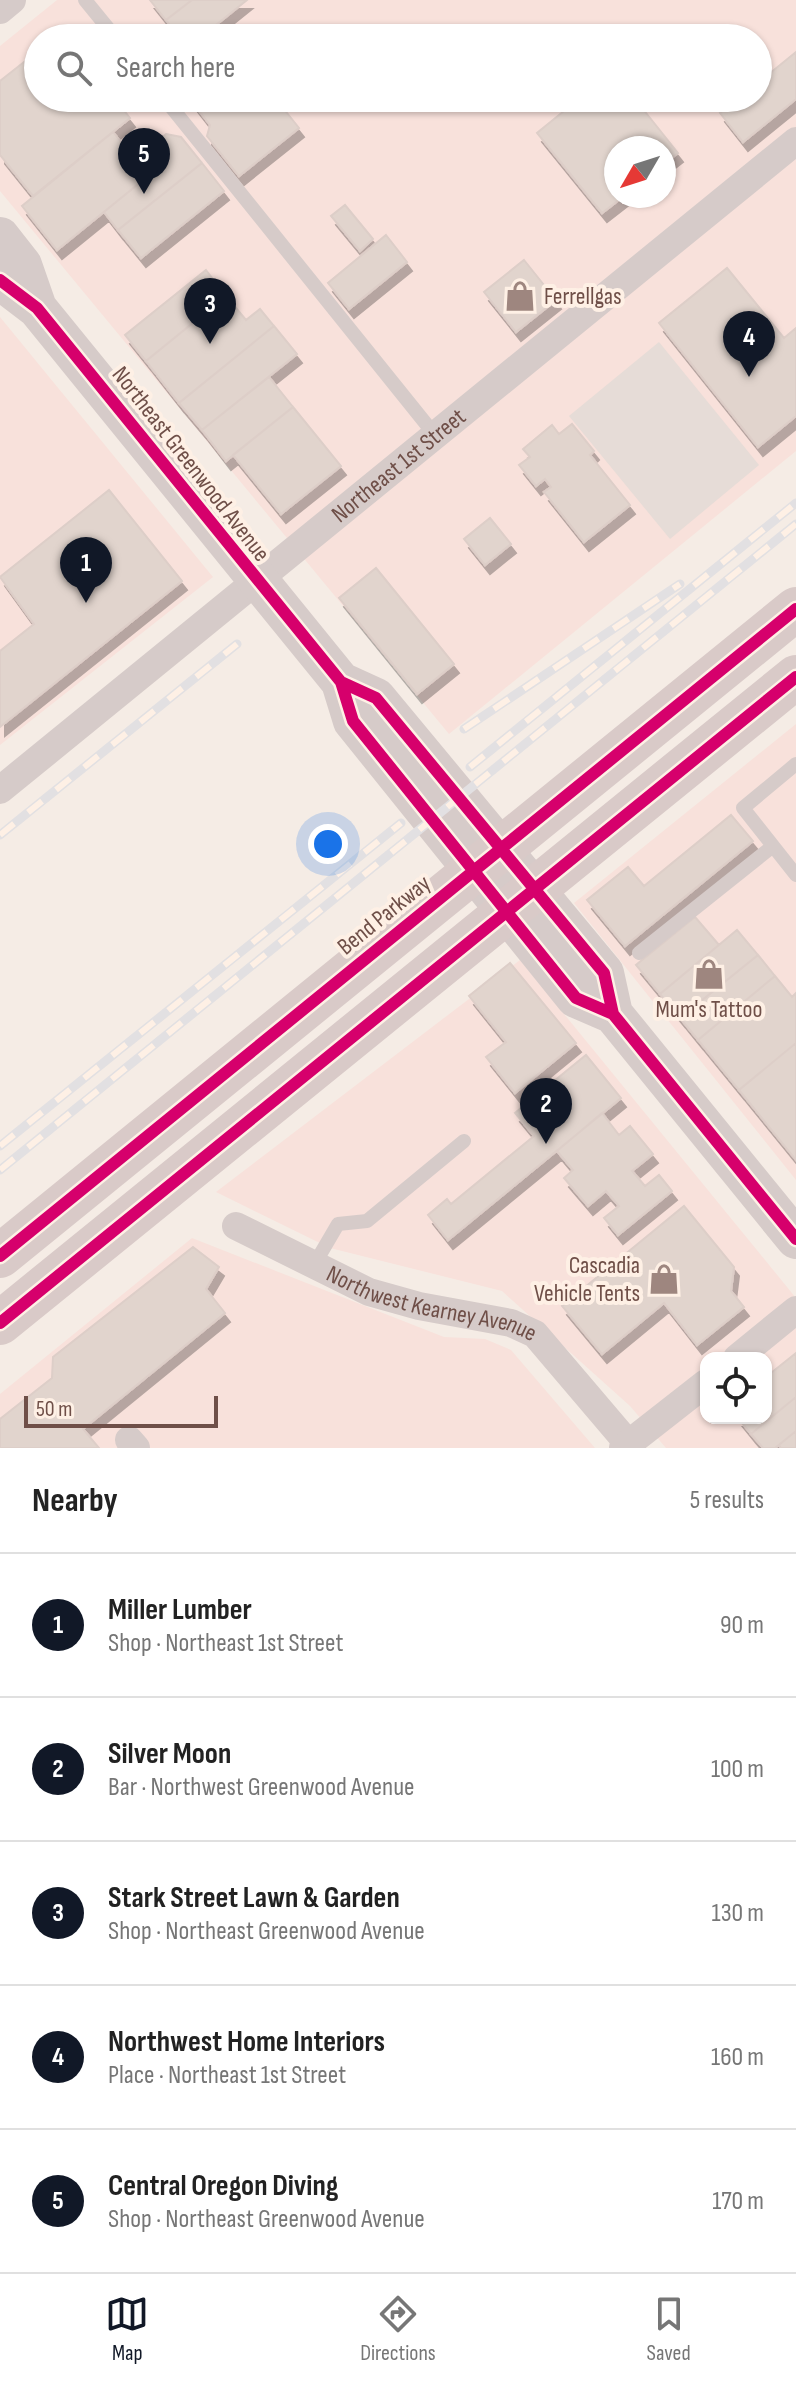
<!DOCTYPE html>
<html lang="en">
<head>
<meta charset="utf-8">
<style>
	:root { --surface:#fff; --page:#f6f6f6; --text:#222; --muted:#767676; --line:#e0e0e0; --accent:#111827 }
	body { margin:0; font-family:"Sofia Sans Condensed",sans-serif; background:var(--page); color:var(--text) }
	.controls { position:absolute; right:24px; bottom:24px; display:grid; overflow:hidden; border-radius:16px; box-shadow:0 2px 6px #0004 }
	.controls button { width:72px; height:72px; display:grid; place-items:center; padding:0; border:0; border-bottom:2px solid var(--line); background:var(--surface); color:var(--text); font:40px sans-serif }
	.compass { position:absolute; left:604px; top:136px; width:72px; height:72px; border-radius:50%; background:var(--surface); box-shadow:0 2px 6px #0004; rotate:231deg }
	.scale { position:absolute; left:24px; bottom:20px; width:194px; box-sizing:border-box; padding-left:8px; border:4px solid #6f4f48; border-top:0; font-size:22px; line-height:28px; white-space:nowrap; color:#6f4f48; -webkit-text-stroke:6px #fef0e5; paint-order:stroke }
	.you { position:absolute; left:328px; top:844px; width:28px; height:28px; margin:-20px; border:6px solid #fff; border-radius:50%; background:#1a73e8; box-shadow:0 0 0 12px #1a73e833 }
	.badge { display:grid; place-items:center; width:52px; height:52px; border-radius:50%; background:var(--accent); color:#fff; font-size:26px; font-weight:700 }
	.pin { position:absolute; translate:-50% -66px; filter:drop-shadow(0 2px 4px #0008) }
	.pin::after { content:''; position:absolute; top:42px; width:28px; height:24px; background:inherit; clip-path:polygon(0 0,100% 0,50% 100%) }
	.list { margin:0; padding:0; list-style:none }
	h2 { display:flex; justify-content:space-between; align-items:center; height:104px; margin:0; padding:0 32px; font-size:34px }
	h2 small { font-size:26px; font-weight:400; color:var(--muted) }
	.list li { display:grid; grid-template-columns:52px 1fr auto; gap:24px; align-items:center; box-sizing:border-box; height:144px; padding:0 32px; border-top:2px solid var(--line) }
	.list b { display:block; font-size:30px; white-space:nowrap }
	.list p { margin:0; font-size:26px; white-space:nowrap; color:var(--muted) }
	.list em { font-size:26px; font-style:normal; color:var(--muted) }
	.icon { flex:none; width:44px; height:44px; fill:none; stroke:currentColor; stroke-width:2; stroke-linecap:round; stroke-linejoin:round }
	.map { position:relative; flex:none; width:796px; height:1448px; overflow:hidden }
	.search { position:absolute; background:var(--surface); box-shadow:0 2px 6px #0004; left:24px; right:24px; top:24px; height:88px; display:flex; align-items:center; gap:20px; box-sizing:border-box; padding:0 28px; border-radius:44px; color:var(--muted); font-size:30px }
	.sheet { height:824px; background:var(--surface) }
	nav { display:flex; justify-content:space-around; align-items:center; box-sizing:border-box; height:112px; border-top:2px solid var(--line); background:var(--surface); font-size:22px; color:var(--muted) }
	nav a { display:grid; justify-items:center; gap:4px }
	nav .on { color:var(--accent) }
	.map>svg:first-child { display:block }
	.commercial { fill:#f8e1db; fill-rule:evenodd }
	.industrial { fill:#e6dcd7 }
	.building { fill:#e1d4cd; stroke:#ddcec8; stroke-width:2; filter:url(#shadow) }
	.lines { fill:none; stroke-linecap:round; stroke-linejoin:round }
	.lane { stroke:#d6cbc9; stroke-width:14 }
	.street { stroke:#d6cbc9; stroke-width:28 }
	.secondary { stroke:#d6cbc9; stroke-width:40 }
	.highway { stroke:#d9cac8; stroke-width:44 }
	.rail-casing { stroke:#e2e0e2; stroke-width:9 }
	.rail { stroke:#fef0e5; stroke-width:6; stroke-dasharray:18; stroke-linecap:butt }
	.cycleway-casing { stroke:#fef0e5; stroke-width:17 }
	.cycleway { stroke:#d6006c; stroke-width:12 }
	.labels { text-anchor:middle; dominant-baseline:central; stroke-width:8; stroke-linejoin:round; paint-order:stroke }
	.poi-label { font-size:24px; fill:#6f4f48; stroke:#fef0e5; text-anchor:start }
	.street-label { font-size:24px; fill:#6f4f48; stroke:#fef0e5 }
</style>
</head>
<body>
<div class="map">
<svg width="796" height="1448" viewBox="0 0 796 1448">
	<defs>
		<filter id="shadow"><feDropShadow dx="5" dy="9" stdDeviation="0" flood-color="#0004"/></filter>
	</defs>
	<rect width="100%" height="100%" fill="#f5ece5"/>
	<!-- commercial -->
	<path class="commercial" d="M57,0h739v451l-347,283 -449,-543v-145zM38,38h720v60h-720zM616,148h48v48h-48z
		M0,317l213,260 -213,168z
		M796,724v456l-222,-277z
		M520,960l276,338v150h-130l-36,-42 -128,-115 -172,-43 -114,-56zM706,1358h60v60h-60z
		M192,1238l252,99 41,2 26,11 84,98h-595v-54z"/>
	<!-- industrial -->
	<path class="industrial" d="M659,342l100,123 -89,74 -101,-123z"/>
	<!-- building -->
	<path class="building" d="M150,0h42l-26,20z
		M192,0h55l-36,29 7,9h-38l-14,-18z
		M38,51v47h76l16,20 -97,78 -33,-41v-74z
		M796,52v47l-53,43 -23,-29 19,-15h19v-15z
		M189,98h86l24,30 -60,48 -32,-40 3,-11z
		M580,98h54l44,55 -14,11v-16h-48v48h8l-22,17 -65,-80z
		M113,132l35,44 -91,74 -35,-44z
		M166,134l15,3 21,26 -84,67 -14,-18 44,-36 -13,-17z
		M202,163l22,28 -83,67 -23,-28z
		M345,205l28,34 -13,12 -29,-35z
		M386,235l21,27 -58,47 -21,-26z
		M524,260l32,40 -40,32 -32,-40z
		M727,268l57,70 12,-10v88l-38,31 -99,-124z
		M206,270l20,26 -80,65 -21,-26z
		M226,296l20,24 14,-11 14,17 -95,77 -33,-42z
		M274,326l23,28 -95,76 -23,-27z
		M269,377l24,30 -67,54 -24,-31z
		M293,407l48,59 -60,48 -48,-59z
		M572,424l22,27 -4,4 40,50 -46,37 -40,-50 7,-5 -6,-8 -9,7 -17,-21 11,-8 -7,-8 29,-24 7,9z
		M109,490l73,91 -182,146v-76l34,-27 -34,-47z
		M490,518l21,26 -26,21 -21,-26z
		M376,568l78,96 -37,30 -78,-96z
		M731,815l22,26 -128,105 -38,-46 41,-33 16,19z
		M695,917l24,28 -59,49 -24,-29z
		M737,930l21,25 -78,63 -20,-24z
		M758,955l17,21 -77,64 -18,-22z
		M510,963l66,80 -61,50 -29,-36 20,-15 -37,-46z
		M775,976l17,21 4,-4v50l-57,47 -41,-50z
		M796,1043v117l-57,-70z
		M586,1055l35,43 -173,142 -20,-25 19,-16 4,5 83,-68 -19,-23z
		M602,1113l17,22 11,-9 23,28 -21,17 13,15 14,-11 13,16 -54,44 -14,-17 15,-12 -13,-15 -18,15 -24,-28 9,-8 -16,-19z
		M684,1206l50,61 -3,24 13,16 -47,38 -33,-42 -62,51 -40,-48z
		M193,1247l26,20 -13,22 19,24 -142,116 16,19h-99v-29l52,-41 1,-21z
		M796,1353v44l-45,37 -13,-16h28v-41z
		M796,1397v34l-21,17h-12l-12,-14z
		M796,1431v17h-15l-2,-3z"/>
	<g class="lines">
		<!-- lane -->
		<path class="lane" d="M85,0l31,38
			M164,98l271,337
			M796,764l-53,44 53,67
			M639,953l134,-107
			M314,1265l24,-41 29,-3 97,-80"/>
		<!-- street -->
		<g class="street">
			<path d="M0,10l12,-10"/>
			<path id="s1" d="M0,790l796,-649"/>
			<path id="s2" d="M236,1226l133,66 50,14 92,17 24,11 97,114"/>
			<path d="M737,1358l59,-48"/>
			<path d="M129,1440l7,8"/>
			<path d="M623,1448l83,-65"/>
		</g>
		<!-- secondary -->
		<path class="secondary" d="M0,237l22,28 15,43
			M0,280l37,28 304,374 12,39 223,277 37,16
			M341,682l35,16 228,275 9,41 183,225"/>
		<!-- highway -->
		<path class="highway" d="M0,1256l796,-647
			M0,1323l796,-646"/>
		<defs>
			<path id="rail" d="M464,729l216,-145
				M470,767l326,-264
				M0,835l237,-191
				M0,1146l401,-323
				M0,1170l796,-646"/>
		</defs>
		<!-- rail casing -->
		<use href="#rail" class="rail-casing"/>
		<!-- rail -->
		<use href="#rail" class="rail"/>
		<defs>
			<path id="cycleway" d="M0,280l37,28 304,374 12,39 223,277 37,16
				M341,682l35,16 228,275 9,41 183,225
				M0,1256l796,-647
				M0,1323l796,-646"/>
		</defs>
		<!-- cycleway casing -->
		<use href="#cycleway" class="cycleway-casing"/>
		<!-- cycleway -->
		<use href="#cycleway" class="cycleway"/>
	</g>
	<!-- icons -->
	<defs>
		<symbol id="shop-bare" viewBox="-9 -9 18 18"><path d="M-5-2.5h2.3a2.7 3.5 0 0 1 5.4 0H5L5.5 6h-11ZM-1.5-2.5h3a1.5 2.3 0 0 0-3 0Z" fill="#9e867f" stroke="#fef0e5" stroke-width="2.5" paint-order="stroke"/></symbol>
	</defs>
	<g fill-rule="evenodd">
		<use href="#shop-bare" x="498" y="274" width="44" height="44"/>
		<use href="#shop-bare" x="687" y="952" width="44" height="44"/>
		<use href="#shop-bare" x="642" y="1257" width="44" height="44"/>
	</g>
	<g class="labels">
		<!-- poi labels -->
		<g class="poi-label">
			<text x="544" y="296">Ferrellgas</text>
			<text x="709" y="1009" text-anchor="middle">Mum's Tattoo</text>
			<text x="640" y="1265" text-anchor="end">Cascadia<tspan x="640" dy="28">Vehicle Tents</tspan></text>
		</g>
		<!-- street labels -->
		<g class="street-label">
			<text transform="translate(191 464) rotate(52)">Northeast Greenwood Avenue</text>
			<text stroke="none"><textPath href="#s1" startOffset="514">Northeast 1st Street</textPath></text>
			<text transform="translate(384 915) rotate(-39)">Bend Parkway</text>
			<text stroke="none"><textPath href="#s2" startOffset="212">Northwest Kearney Avenue</textPath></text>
		</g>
	</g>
</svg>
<div class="controls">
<button><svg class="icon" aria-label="locate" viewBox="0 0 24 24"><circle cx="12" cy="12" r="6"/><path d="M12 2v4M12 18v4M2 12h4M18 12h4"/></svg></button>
</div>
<svg class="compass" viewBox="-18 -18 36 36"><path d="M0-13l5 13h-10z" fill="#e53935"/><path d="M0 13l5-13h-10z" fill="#767676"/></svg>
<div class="scale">50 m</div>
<div class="you"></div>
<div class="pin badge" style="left:86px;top:603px">1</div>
<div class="pin badge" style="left:546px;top:1144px">2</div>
<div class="pin badge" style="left:210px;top:344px">3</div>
<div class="pin badge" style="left:749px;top:377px">4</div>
<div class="pin badge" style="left:144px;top:194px">5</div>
<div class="search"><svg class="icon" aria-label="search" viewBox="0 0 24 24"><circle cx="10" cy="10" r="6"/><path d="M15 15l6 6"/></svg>Search here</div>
</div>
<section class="sheet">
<h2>Nearby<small>5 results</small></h2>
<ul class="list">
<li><span class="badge">1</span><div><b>Miller Lumber</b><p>Shop · Northeast 1st Street</p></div><em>90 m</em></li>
<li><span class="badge">2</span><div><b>Silver Moon</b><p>Bar · Northwest Greenwood Avenue</p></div><em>100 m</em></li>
<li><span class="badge">3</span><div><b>Stark Street Lawn &amp; Garden</b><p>Shop · Northeast Greenwood Avenue</p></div><em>130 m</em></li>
<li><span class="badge">4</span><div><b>Northwest Home Interiors</b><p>Place · Northeast 1st Street</p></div><em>160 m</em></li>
<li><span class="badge">5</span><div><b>Central Oregon Diving</b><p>Shop · Northeast Greenwood Avenue</p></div><em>170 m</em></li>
</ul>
</section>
<nav>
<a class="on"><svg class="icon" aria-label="map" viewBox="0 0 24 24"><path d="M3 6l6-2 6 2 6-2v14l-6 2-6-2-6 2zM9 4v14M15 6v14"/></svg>Map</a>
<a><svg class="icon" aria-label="directions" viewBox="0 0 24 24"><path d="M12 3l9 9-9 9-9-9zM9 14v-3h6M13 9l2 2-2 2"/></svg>Directions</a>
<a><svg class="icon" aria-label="saved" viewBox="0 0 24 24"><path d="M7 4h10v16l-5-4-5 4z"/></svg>Saved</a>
</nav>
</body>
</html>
